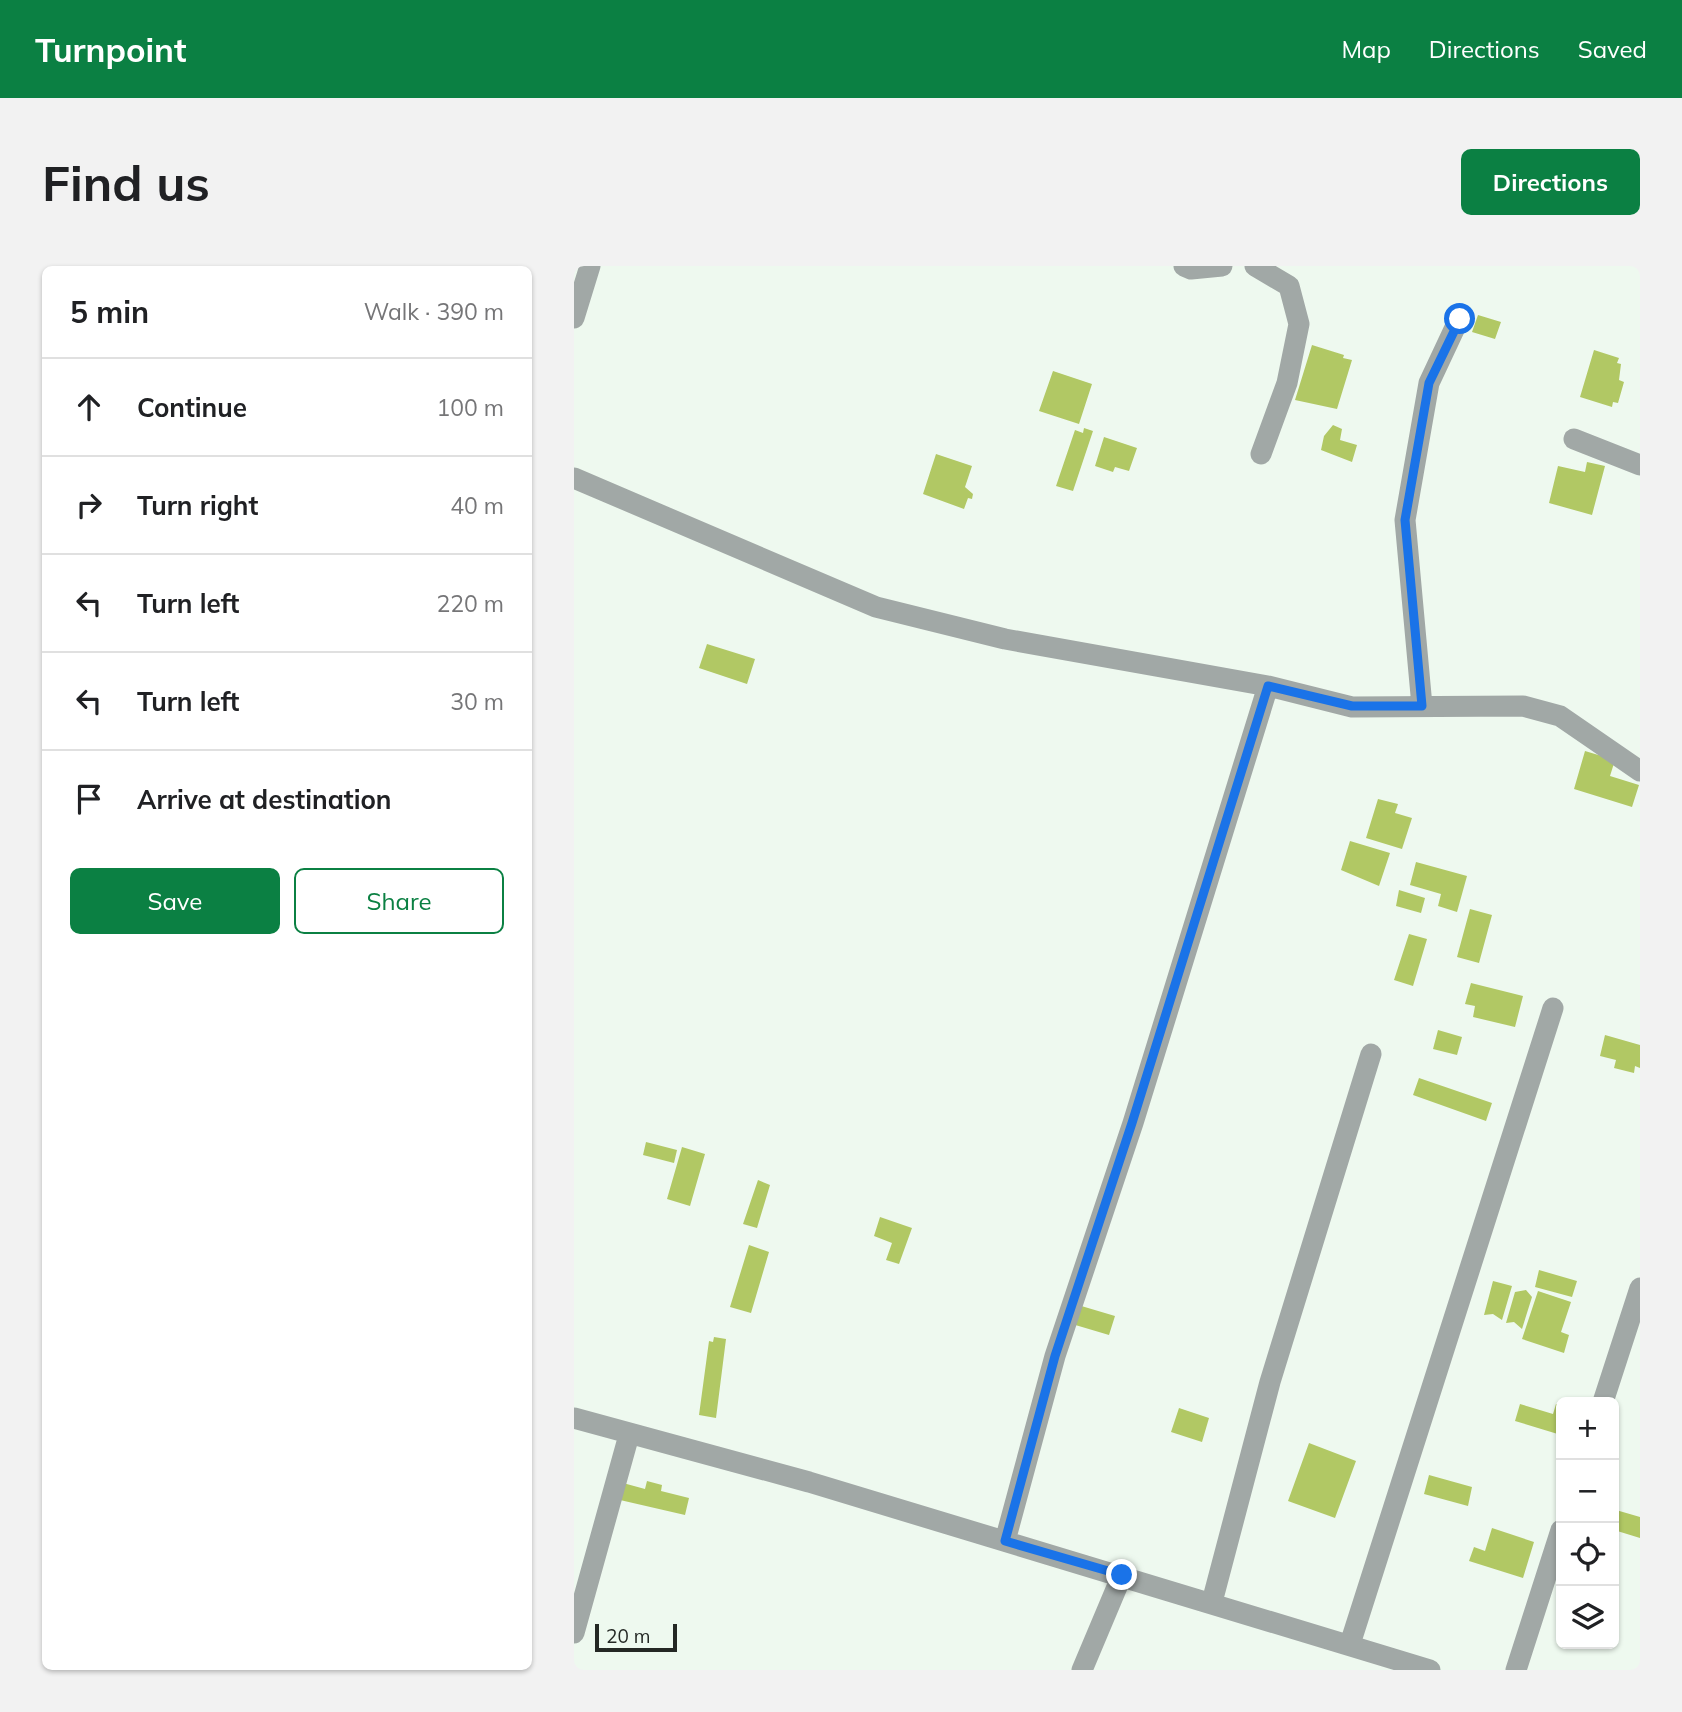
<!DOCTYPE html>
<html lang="en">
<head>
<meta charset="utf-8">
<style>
	:root { --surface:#fff; --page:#f2f2f2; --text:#202124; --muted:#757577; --line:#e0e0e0; --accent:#0b8043 }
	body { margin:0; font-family:Mulish,sans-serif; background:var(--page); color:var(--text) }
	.controls { position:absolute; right:21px; bottom:21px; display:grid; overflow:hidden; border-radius:10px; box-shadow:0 2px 5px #0004 }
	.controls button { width:63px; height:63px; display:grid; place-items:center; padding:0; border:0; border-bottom:2px solid var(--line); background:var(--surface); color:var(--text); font:35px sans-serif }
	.scale { position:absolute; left:21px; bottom:18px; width:82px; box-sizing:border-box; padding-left:7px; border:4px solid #242824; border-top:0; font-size:19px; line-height:24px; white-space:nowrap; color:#242824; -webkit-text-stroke:5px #eef9ef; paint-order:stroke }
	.stop { position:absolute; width:21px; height:21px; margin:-16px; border:5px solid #1a73e8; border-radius:50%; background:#fff }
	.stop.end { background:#1a73e8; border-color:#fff; box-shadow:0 2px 7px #0008 }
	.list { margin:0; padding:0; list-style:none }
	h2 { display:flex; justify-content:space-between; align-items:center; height:91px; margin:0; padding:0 28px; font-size:30px }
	h2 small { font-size:23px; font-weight:400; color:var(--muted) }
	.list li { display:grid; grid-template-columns:46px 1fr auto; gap:21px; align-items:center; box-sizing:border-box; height:98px; padding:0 28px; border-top:2px solid var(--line) }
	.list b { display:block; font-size:26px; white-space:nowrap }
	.list em { font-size:23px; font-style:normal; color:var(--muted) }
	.actions { display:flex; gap:14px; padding:21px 28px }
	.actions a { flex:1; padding:16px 0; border:2px solid var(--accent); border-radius:10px; text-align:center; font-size:24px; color:var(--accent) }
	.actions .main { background:var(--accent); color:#fff }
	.icon { flex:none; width:38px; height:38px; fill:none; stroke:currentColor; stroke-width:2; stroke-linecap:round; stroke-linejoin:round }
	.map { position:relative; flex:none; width:1066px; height:1404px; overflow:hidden; border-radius:10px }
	header { display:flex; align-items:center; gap:42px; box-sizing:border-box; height:98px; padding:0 35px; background:var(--accent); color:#fff }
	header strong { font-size:33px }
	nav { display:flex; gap:38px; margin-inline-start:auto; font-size:24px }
	.intro { display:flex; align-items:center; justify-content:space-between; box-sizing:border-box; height:168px; padding:0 42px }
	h1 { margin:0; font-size:49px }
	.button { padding:18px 32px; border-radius:10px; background:var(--accent); color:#fff; font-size:24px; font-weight:700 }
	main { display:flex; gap:42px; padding:0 42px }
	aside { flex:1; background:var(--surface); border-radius:10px; box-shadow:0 2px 5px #0004 }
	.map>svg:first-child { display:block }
	.building { fill:#b1c864 }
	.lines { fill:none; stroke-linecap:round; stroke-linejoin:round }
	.minor { stroke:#a1a8a6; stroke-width:21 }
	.route { stroke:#1a73e8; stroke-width:9 }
</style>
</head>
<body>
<header>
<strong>Turnpoint</strong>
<nav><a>Map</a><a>Directions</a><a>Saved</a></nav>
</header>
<div class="intro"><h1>Find us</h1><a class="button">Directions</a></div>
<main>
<aside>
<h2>5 min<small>Walk · 390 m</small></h2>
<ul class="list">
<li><svg class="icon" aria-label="ahead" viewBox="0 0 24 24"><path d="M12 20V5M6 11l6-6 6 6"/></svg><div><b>Continue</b></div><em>100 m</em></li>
<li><svg class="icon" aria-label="right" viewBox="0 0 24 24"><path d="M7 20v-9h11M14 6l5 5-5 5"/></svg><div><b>Turn right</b></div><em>40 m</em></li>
<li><svg class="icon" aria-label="left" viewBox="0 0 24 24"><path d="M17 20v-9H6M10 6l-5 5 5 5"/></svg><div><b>Turn left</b></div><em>220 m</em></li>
<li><svg class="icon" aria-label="left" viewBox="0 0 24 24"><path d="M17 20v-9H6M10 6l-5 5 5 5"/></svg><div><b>Turn left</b></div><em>30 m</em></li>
<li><svg class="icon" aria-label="arrive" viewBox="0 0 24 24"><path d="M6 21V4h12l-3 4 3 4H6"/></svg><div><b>Arrive at destination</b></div></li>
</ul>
<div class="actions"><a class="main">Save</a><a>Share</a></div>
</aside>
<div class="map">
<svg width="1066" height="1404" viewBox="0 0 1066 1404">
	<rect width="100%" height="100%" fill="#eef9ef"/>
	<!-- building -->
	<path class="building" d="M904,49l23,7 -6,17 -23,-7z
		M738,79l32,10 -1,3 9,2 -15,49 -42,-9z
		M1020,84l25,8 -2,5 4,1 -2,16 5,2 -6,21 -5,-1 -1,5 -32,-10z
		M479,105l39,13 -13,40 -40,-13z
		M759,159l9,4 -2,11 17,5 -5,17 -31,-12 3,-14z
		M510,162l9,3 -20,60 -17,-5 19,-56 8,3z
		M530,171l33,11 -8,23 -14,-4 -2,5 -18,-6z
		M362,188l36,12 -7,21 8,7 -1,5 -4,-1 -4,11 -41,-15z
		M1013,196l18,4 -13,49 -43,-12 9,-37 27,6z
		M133,378l48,15 -8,25 -48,-16z
		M1011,485l30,9 -5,16 29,9 -7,22 -58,-18z
		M804,533l20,5 -3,9 17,5 -10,31 -36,-11z
		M776,575l40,12 -11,33 -38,-16z
		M842,596l51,14 -10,36 -19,-6 3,-12 -31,-9z
		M825,624l26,8 -4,15 -25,-7z
		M896,643l22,6 -13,48 -22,-6z
		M835,668l18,5 -14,47 -19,-6z
		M897,717l52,13 -8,31 -42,-10 2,-11 -10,-2z
		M864,764l24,7 -5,18 -24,-6z
		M1031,769l35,10v23l-5,-2 -1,7 -20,-5 2,-8 -16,-4z
		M845,812l73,25 -6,18 -73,-26z
		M72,876l31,8 -3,13 -31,-8z
		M108,881l23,7 -15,52 -23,-7z
		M184,914l12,5 -13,43 -14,-4z
		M306,951l32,11 -13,36 -13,-4 6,-17 -18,-7z
		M175,979l20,7 -18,61 -21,-6z
		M965,1004l38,11 -5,16 -37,-10z
		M919,1015l19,5 -10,34 -9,-6 -9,1z
		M952,1024l6,7 -10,32 -8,-7 -8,1 9,-31z
		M964,1025l33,11 -10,30 8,3 -5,18 -42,-14z
		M504,1039l37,11 -6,19 -37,-11z
		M140,1071l12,2 -10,79 -17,-3 10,-74 4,1z
		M946,1138l33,10 3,-10 5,2v29l-46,-14z
		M605,1142l30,10 -7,24 -31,-10z
		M735,1177l47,18 -21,57 -47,-17z
		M855,1209l43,12 -4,19 -44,-12z
		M73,1215l15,4 -1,6 28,7 -4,17 -65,-15 3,-17 22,6z
		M1042,1244l24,7v21l-26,-8z
		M918,1262l42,14 -11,36 -54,-17 5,-14 11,4z"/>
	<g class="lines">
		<!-- minor -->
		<path class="minor" d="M610,0l7,3 31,-3
			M681,0l34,20 10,38 -12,59 -26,71
			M0,52l16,-52
			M1000,173l66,26
			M0,212l302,129 129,32 263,47 84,21 171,-1 37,10 80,55
			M848,440l-17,-186 24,-137 30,-64
			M1029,1136l37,-114
			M0,1152l235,64 621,188
			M431,1275l50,-185 78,-233 135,-437
			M638,1336l58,-220 101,-328
			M0,1367l55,-198
			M776,1378l203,-636
			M508,1404l40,-95
			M942,1404l45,-140"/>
	</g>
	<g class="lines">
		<!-- route -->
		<path class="route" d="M548,1309l-117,-34 50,-185 77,-233 136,-437 84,20h70l-17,-186 24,-137 31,-64"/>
	</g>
</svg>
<div class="controls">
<button>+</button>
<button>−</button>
<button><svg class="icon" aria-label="locate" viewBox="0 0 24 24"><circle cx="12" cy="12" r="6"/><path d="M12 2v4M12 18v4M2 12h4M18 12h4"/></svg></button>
<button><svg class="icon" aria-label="layers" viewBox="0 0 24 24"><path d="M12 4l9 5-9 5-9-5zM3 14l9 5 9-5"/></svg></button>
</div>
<div class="scale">20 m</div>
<div class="stop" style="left:886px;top:53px"></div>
<div class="stop end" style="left:548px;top:1309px"></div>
</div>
</main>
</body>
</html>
